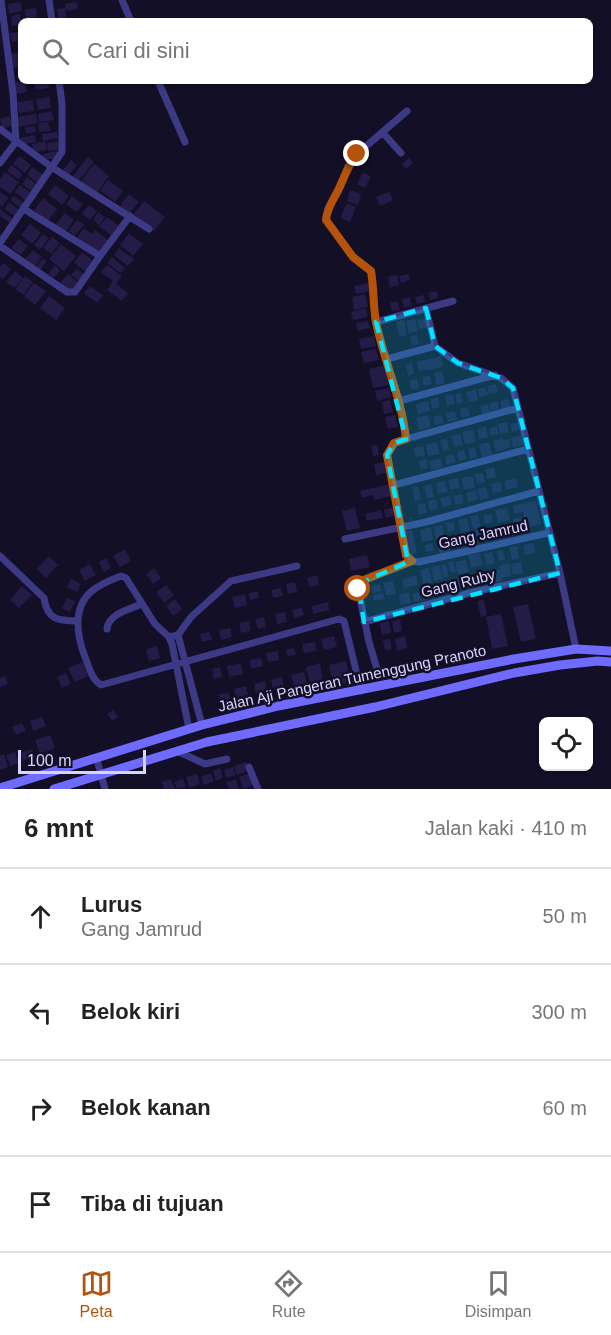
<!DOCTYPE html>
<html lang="id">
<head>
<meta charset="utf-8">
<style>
	:root { --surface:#fff; --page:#f2f2f2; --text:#222; --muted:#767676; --line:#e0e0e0; --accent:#b45309 }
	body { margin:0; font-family:Arial,sans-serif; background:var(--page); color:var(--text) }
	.controls { position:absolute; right:18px; bottom:18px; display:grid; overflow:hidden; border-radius:9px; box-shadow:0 2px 4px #0004 }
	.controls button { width:54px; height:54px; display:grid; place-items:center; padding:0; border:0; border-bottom:2px solid var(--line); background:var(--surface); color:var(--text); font:30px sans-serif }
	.scale { position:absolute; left:18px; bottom:15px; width:128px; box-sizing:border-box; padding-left:6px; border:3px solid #d9d4ff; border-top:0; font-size:16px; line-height:21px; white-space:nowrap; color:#d9d4ff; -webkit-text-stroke:4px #130f26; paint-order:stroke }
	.stop { position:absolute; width:18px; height:18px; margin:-14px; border:4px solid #b45309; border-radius:50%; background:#fff }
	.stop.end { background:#b45309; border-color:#fff; box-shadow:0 2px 6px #0008 }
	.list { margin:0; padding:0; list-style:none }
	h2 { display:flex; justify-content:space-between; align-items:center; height:78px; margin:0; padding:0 24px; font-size:26px }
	h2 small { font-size:20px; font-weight:400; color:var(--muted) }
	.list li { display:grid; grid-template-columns:39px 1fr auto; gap:18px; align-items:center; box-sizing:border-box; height:96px; padding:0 24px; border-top:2px solid var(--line) }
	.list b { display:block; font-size:22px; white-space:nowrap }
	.list p { margin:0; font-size:20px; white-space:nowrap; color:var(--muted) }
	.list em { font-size:20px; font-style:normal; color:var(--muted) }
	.icon { flex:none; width:33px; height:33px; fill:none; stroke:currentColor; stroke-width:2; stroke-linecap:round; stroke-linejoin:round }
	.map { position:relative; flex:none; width:611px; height:789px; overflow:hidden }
	.search { position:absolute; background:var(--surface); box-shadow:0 2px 4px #0004; left:18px; right:18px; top:18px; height:66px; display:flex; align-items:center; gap:15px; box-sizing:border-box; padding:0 21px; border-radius:9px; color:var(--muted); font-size:22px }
	.sheet { height:462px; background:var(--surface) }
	nav { display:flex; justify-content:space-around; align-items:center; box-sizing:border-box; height:84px; border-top:2px solid var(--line); background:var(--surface); font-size:16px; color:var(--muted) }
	nav a { display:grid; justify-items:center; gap:3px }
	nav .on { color:var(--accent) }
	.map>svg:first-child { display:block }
	.building { fill:#241b47 }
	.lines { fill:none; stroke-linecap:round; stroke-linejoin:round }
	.minor { stroke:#3d3a85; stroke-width:7 }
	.secondary { stroke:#6f6bff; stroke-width:9 }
	.route { stroke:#b45309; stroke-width:8 }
	.marked { fill:#00e5ff; fill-opacity:0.2; stroke:#00e5ff; stroke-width:4.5; stroke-dasharray:12 8; stroke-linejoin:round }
	.labels { text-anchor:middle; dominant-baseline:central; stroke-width:5; stroke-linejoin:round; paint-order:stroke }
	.street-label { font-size:15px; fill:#d9d4ff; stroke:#130f26 }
</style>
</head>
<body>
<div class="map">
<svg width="611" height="789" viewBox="0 0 611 789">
	<rect width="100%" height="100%" fill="#130f26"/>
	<!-- building -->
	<path class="building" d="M21,2l1,9 -13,3 -1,-10z
		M77,2l1,7 -12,2 -1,-7z
		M36,8l1,9 -11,2 -1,-9z
		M65,8l1,10 -7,2 -2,-11z
		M20,14l1,10 -9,2 -1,-10z
		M21,32v8l-9,2 -2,-9z
		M21,52v14l-8,2 -2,-14z
		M25,81l2,11 -11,2 -2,-11z
		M34,81h14l1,7 -13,2z
		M50,97l1,11 -13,2 -2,-11z
		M33,100l1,11 -15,2 -2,-11z
		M52,111l2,9 -15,2 -1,-8z
		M36,114l2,9 10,-1 2,9 -11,1 -1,-9 -20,4 -2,-10z
		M9,116l4,9 -10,4 -3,-10z
		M35,126l1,6 -10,2 -1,-7z
		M57,132l1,6 -15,3 -1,-7z
		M35,135l1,7 -16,3 -1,-7z
		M45,141l2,9 -14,2 -1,-8z
		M58,141l2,8 -12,2 -1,-8z
		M57,151l1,7 -15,2 -1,-6z
		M19,156l12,9 -6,8 -12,-9z
		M88,157l6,5 -16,20 -7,-4z
		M409,158l4,5 -7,6 -4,-5z
		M71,160l6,5 -8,10 -6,-5z
		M94,164l15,12 -13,18 -16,-12z
		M11,165l12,9 -4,6 -12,-9z
		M32,167l14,10 -6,8 -13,-10z
		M5,172l14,10 -9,12 -10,-7v-8z
		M363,172l8,5 -6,11 -8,-4z
		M27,177l12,9 -6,6 -11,-8z
		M108,180l15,11 -8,11 -15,-12z
		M20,185l13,9 -6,8 -12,-10z
		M55,185l14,11 -7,9 -14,-11z
		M350,190l11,4 -3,11 -11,-4z
		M0,192l8,6 -6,9 -2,-2z
		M389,192l4,8 -13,6 -4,-9z
		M129,194l10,8 -10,12 -9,-8z
		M14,196l12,9 -4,4 -12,-9z
		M72,196l11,8 -6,8 -11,-8z
		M43,198l14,11 -9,12 -14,-11z
		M144,201l21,16 -11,14 -21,-16z
		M9,202l12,10 -4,6 -13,-9z
		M347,203l9,4 -6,15 -10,-4z
		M89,205l8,6 -7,9 -8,-6z
		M0,209l13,10 -3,4 -10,-7z
		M98,212l7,5 -6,8 -6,-5z
		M65,213l9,7 -9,12 -10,-7z
		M107,217l14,10 -8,10 -14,-11z
		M77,220l7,5 -9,11 -6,-5z
		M30,224l11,9 -9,11 -11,-9z
		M84,228l8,6 3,-4 14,11 -10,13 -22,-17z
		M129,233l14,11 -10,12 -13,-11z
		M43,234l6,4 -9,12 -6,-5z
		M52,237l8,6 -9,11 -8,-6z
		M19,239l9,7 -7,9 -10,-7z
		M61,244l15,12 -12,15 -15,-12z
		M119,248l15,11 -6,7 -14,-11z
		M33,250l9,7 -7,9 -10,-7z
		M82,252l12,10 -8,10 -12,-9z
		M112,257l13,11 -4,5 -14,-10z
		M43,258l4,3 -7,9 -4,-3z
		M3,263l8,6 -8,11 -3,-3v-10z
		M55,265l5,5 -6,8 -6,-4z
		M107,265l15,11 -6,8 12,9 -6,8 -15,-11 6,-9 -12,-9z
		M77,269l8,6 -5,7 -9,-7z
		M15,271l8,7 -9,10 -8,-6z
		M68,274l11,9 -7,9 -12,-9z
		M409,274l1,6 -9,3 -2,-7z
		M397,275l2,10 -9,2 -2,-10z
		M25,276l8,6 -10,13 -8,-6z
		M34,283l12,8 -11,14 -11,-9z
		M368,283l2,8 -14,3 -2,-8z
		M90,286l13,10 -6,7 -13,-10z
		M437,291l1,7 -8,2 -2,-7z
		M365,294l3,13 -14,3 -2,-13z
		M424,295l1,7 -8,2 -2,-7z
		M49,296l16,12 -9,12 -16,-12z
		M410,297l2,9 -8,2 -2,-9z
		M398,301l2,9 -8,1 -2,-8z
		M366,308l2,9 -15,3 -2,-8z
		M427,318l1,9 -9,2 -2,-9z
		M415,319l3,12 -9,2 -3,-12z
		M404,320l3,15 -8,2 -3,-16z
		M368,321l2,7 -13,3 -1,-8z
		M417,335l2,9 -7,2 -2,-10z
		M374,336l2,10 -15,3 -2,-10z
		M376,349l3,11 -15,3 -3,-11z
		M441,356l2,10 -14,5 -1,-2 -9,2 -2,-9z
		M412,363l2,11 -6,2 -2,-12z
		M385,365l4,20 -16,3 -4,-19z
		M442,371l3,12 -9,2 -2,-12z
		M430,376l2,8 -8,2 -2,-9z
		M417,379l2,9 -8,2 -2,-9z
		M496,384l2,8 -9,2 -2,-8z
		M486,387l2,8 -9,2 -1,-8z
		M389,388l2,9 -14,4 -2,-10z
		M476,389l2,11 -9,2 -3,-10z
		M461,393l2,9 -6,1 -2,-9z
		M453,394l2,10 -8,2 -2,-10z
		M438,397l2,10 -8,2 -2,-10z
		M509,399l2,9 -9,2 -2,-9z
		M390,400l3,12 -9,2 -2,-12z
		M428,401l2,10 -12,3 -2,-10z
		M498,401l1,8 -8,2 -2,-8z
		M488,404l2,8 -8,2 -2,-8z
		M468,407l2,9 -9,1 -1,-8z
		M455,411l2,9 -9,2 -2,-9z
		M395,415l3,12 -10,2 -3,-12z
		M428,415l3,12 -12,3 -3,-12z
		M442,415l2,8 -9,2 -2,-8z
		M520,421l1,9 -9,2 -2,-8z
		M507,422l2,10 -9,2 -2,-10z
		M486,426l2,11 -9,2 -2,-10z
		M497,426l2,8 -8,2 -2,-8z
		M473,430l3,12 -11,2 -3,-12z
		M460,434l3,11 -9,2 -3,-11z
		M522,435l2,10 -11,3 -2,-10z
		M502,438l1,2 6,-1 2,8 -15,5 -3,-11z
		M447,439l2,11 -6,1 -3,-11z
		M437,442l3,12 -12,2 -2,-11z
		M489,442l3,13 -10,3 -3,-14z
		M377,445l2,10 -6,1 -2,-10z
		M423,446l2,9 -9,2 -3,-9z
		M475,448l2,9 -7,2 -2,-10z
		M464,450l3,9 -8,2 -2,-9z
		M454,454l2,8 -10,3 -1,-9z
		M441,458l2,9 -12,3 -2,-9z
		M427,459l1,9 -7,1 -2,-8z
		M384,462l2,11 -10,2 -2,-11z
		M494,467l2,10 -9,2 -2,-10z
		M483,473l2,9 -8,2 -3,-10z
		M473,476l2,12 -11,2 -3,-12z
		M458,478l2,10 -10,2 -2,-10z
		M516,478l2,9 -12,3 -2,-9z
		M445,481l3,11 -10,2 -2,-11z
		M501,482l1,9 -9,2 -2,-9z
		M390,484l2,12 -18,4 -1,-5 -11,3 -2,-7z
		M431,484l3,13 -7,2 -3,-13z
		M418,486l3,13 -6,2 -3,-14z
		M486,487l3,11 -9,2 -3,-11z
		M476,490l2,10 -10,2 -2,-9z
		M462,494l2,9 -9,2 -2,-9z
		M450,496l2,9 -10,2 -2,-9z
		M436,499l2,10 -8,2 -2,-10z
		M536,500l5,24 -25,6 -3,-11 11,-2 -1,-5 -9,2 -1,-8z
		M425,503l2,10 -8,2 -2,-10z
		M395,507l2,8 -11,3 -2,-8z
		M355,508l5,20 -13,3 -5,-20z
		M507,508l3,12 -12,3 -3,-13z
		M381,510l2,8 -16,3 -2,-7z
		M491,514l2,8 -8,2 -2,-9z
		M478,515l3,12 -8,2 -3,-13z
		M467,518l3,13 -9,2 -3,-13z
		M454,522l1,8 -7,2 -2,-9z
		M512,524l1,7 -11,3 -2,-8z
		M442,525l3,12 -9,2 -2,-12z
		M496,526l2,8 -9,2 -2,-8z
		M431,527l2,13 -11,2 -2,-12z
		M486,529l2,10 -12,2 -2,-10z
		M412,530l5,23 -6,2 -5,-24z
		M471,533l1,7 -9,2 -1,-7z
		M448,541l3,12 -11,3 -3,-13z
		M432,543l2,7 -8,2 -1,-7z
		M533,543l2,10 -10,2 -2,-10z
		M517,546l2,12 -7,2 -3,-13z
		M125,549l6,12 -11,6 -7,-11z
		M503,550l2,10 -6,1 -2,-10z
		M492,552l3,11 -9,2 -2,-11z
		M480,553l3,12 -12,3 -3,-13z
		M367,555l3,12 -19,4 -2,-12z
		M49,556l9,9 -12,13 -9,-9z
		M106,558l5,10 -7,4 -5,-10z
		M466,560l3,12 -11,3 -3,-13z
		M453,561l3,11 -6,1 -2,-11z
		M521,562l2,11 -10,2 -2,-11z
		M509,563l2,13 -9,2v3l-12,3 -2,-13 12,-2 -1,-3z
		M90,564l6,11 -11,6 -6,-11z
		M446,564l3,13 -5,1 -3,-13z
		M440,565l3,14 -9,2 -3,-14z
		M154,568l7,10 -8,6 -7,-10z
		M429,568l3,14 -9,2 -3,-14z
		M317,575l2,10 -10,2 -2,-9z
		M416,575l2,10 -14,3 -2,-9z
		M471,575l2,10 -19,4 -2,-9z
		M71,578l10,6 -4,8 -10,-5z
		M393,581l3,13 -10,2 -3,-13z
		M295,582l2,10 -9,2 -2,-10z
		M445,583l2,10 -20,4 -2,-9z
		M380,584l2,7 -9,2 -1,-7z
		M166,585l8,10 -10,8 -8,-11z
		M22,586l10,9 -13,13 -9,-8z
		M281,588l2,8 -10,2 -2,-8z
		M258,591l1,7 -9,2 -1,-7z
		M409,592l2,11 -10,2 -2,-10z
		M419,592l2,8 -7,2 -2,-8z
		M383,593l2,6 -11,2 -1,-6z
		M245,594l2,11 -12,3 -3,-11z
		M67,598l8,3 -5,11 -8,-4z
		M175,599l7,10 -9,7 -7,-10z
		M484,600l3,15 -6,2 -4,-16z
		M328,602l1,8 -16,4 -1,-8z
		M528,604l8,35 -15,3 -8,-35z
		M302,608l2,7 -10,3 -2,-8z
		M285,612l2,10 -10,2 -2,-10z
		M501,614l7,32 -16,3 -6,-32z
		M264,617l2,10 -8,2 -3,-10z
		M400,619l2,12 -8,2 -2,-12z
		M249,621l2,10 -10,2 -2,-10z
		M389,621l2,12 -9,2 -2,-12z
		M230,628l2,9 -11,3 -2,-10z
		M210,632l2,8 -10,2 -2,-8z
		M334,636l3,11 -13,3 -3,-11z
		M405,636l2,12 -10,3 -2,-12z
		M390,639l2,10 -7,2 -2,-11z
		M315,642l1,9 -12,2 -2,-9z
		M157,646l3,12 -11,3 -3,-12z
		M294,648l2,7 -9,1 -1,-6z
		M278,651l1,9 -11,2 -2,-9z
		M261,658l2,8 -12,3 -1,-9z
		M346,661l5,21 -17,4 -5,-21z
		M82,662l6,14 -13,6 -7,-14z
		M241,663l2,11 -14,3 -2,-11z
		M320,663l3,17 -13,3 -4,-16z
		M220,667l2,10 -8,2 -2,-10z
		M304,672l3,11 -13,3 -3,-11z
		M66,673l5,11 -9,4 -5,-11z
		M5,676l3,8 -8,3v-9z
		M282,677l2,9 -11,3 -2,-9z
		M265,681l2,10 -11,3 -2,-10z
		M246,686l2,9 -12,3 -2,-9z
		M229,693l1,7 -10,2 -1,-8z
		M113,710l5,7 -6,4 -5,-7z
		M42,717l4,9 -13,5 -3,-10z
		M22,723l4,8 -10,4 -4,-8z
		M50,735l5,13 -15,6 -5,-14z
		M32,749l3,8 -12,4 -3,-8z
		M15,752l4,11 -9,3 -4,-11z
		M4,754l4,13 -8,3v-14z
		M246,762l3,8 -12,5 -3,-9z
		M233,767l3,8 -10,3 -2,-8z
		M220,768l3,10 -7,3 -3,-10z
		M211,773l3,8 -10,4 -3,-8z
		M251,773l3,12 -11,4 -4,-12z
		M197,774l3,10 -11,4 -3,-11z
		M171,779l4,10h-11l-2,-7z
		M183,779l3,8 -9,2 -3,-7z
		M236,779l3,10h-10l-3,-7z"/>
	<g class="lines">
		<!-- minor -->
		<path class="minor" d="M49,0l3,21
			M122,0l9,21
			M158,81l27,61
			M407,111l-50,43 -9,12 -6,17 -14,25 -2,12 27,37 18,14c3,17 2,34 5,51 8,40 26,77 30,117l-12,4 -7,12 19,100 6,6
			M0,129l53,39 96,61
			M383,133l18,20
			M0,163l16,-21 -3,-49 -12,-93
			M24,209l76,47
			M0,243l62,-91v-48l-3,-23
			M0,246l67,46h8l25,-36 30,-40
			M426,308l9,38
			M376,322l77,-21
			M387,359l48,-13 23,17 43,15 12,10 47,185 16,76
			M399,401l96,-26
			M406,439l112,-31
			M394,485l134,-36
			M345,539l81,-17 113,-31
			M0,556l44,42c3,21 13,23 33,23
			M364,622l110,-30 86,-19
			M107,629c1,-15 23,-20 35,-25
			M178,635l24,90
			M169,637l9,-2 13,-18 40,-36 66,-15
			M377,669l-8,-27 -11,-53v-5l3,-3 51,-20 7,1 129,-29
			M189,729l-17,-85 -3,-7 -14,-13 -29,-46 -5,-2c-10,4 -21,8 -29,15 -20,16 -15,45 -7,66 4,10 7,23 16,28l238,-66 5,2 17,70
			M177,751l28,13 22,-5
			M97,760l8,29
			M249,767l9,22"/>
		<!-- secondary -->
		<path class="secondary" d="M0,788l202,-63 76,-19 236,-47 62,-10 35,2
			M54,789l153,-47 168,-35 139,-34 46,-8 38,-4 13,1"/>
	</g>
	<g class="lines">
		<!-- route -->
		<path class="route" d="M357,154c-9,12 -10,17 -16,30 -5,13 -14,22 -15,36l27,37 18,14c3,17 2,35 5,51 8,40 26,77 30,117l-12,4 -7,12 19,100 6,6 -51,20 -3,8"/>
	</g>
	<!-- marked area -->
	<path class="marked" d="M426,308l9,38 23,17 43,15 12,10 47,185 -196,49 -6,-38 50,-22 -21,-107 7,-12 12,-4 -30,-117z"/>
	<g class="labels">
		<!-- street labels -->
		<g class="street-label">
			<text transform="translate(483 534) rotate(-12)">Gang Jamrud</text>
			<text transform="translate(458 583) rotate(-14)">Gang Ruby</text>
			<text transform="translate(352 678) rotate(-12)">Jalan Aji Pangeran Tumenggung Pranoto</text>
		</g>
	</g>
</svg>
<div class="controls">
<button><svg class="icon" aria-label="locate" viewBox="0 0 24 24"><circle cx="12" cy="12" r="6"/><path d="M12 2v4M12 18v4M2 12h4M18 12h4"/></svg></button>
</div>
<div class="scale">100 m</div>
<div class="stop" style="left:358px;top:589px"></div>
<div class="stop end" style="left:357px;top:154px"></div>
<div class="search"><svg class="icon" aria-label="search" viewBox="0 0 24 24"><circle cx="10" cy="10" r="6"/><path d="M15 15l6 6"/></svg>Cari di sini</div>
</div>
<section class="sheet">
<h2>6 mnt<small>Jalan kaki · 410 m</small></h2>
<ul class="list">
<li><svg class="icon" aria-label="ahead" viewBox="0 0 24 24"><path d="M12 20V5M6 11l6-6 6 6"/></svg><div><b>Lurus</b><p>Gang Jamrud</p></div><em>50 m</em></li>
<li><svg class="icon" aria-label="left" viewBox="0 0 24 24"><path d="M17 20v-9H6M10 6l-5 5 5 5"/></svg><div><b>Belok kiri</b></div><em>300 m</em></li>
<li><svg class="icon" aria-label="right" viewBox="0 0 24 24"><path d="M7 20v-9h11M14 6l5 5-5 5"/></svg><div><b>Belok kanan</b></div><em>60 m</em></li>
<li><svg class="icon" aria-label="arrive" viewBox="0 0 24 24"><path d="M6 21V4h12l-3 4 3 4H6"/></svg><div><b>Tiba di tujuan</b></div></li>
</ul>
</section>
<nav>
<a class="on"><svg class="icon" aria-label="map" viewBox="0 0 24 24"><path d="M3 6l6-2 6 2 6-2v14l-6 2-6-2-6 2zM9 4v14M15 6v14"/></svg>Peta</a>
<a><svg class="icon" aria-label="directions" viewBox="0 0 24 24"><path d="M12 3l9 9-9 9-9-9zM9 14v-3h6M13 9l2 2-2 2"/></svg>Rute</a>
<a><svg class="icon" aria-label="saved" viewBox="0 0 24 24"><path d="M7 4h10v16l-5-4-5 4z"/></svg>Disimpan</a>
</nav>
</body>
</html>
